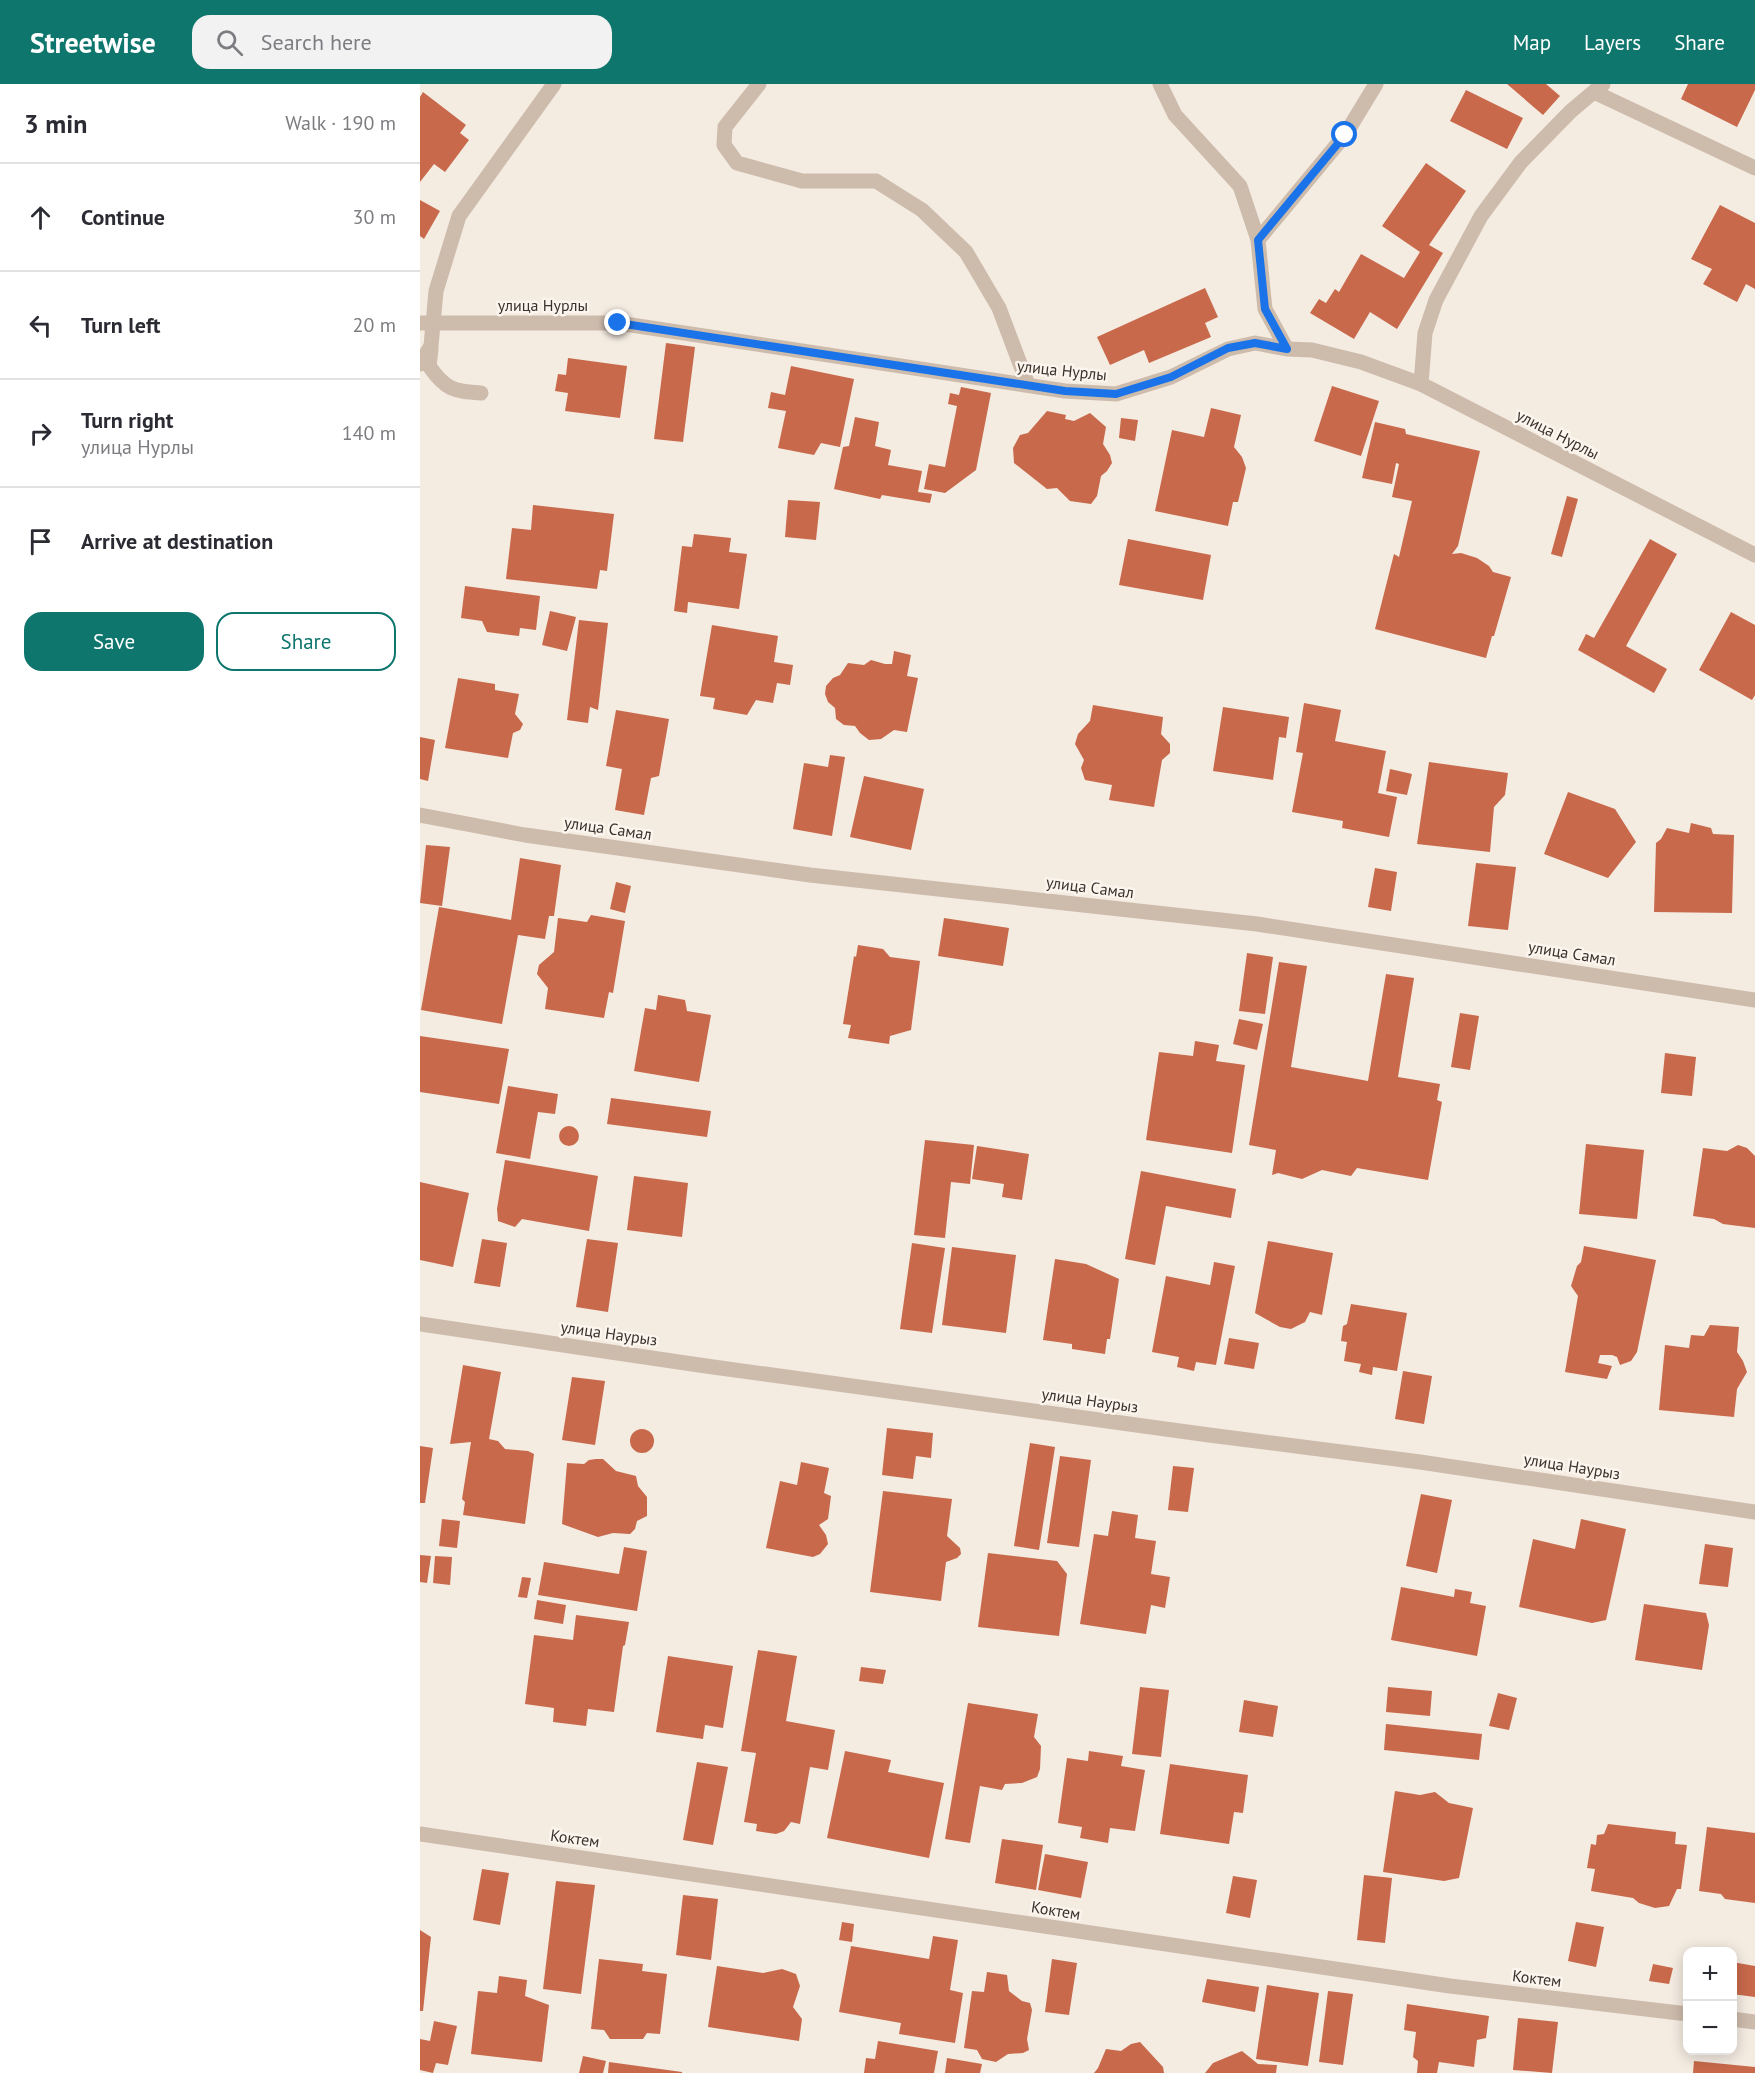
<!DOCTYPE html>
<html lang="en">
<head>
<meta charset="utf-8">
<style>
	:root { --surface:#fff; --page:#f2f2f3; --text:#2b2b33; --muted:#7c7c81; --line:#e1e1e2; --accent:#0f766e }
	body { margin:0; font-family:"PT Sans",sans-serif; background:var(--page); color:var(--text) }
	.controls { position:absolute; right:18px; bottom:18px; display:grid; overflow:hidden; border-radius:12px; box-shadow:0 3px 15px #0003 }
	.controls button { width:54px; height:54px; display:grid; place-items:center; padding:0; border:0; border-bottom:2px solid var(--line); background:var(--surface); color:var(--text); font:30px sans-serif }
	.stop { position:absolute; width:18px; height:18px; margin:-14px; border:4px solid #1a73e8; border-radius:50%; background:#fff }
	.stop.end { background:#1a73e8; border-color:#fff; box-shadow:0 2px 6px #0008 }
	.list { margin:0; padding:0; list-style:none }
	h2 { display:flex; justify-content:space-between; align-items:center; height:78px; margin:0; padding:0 24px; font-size:26px }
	h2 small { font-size:20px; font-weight:400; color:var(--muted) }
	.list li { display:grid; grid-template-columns:39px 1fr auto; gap:18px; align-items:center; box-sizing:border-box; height:108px; padding:0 24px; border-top:2px solid var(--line) }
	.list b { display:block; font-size:22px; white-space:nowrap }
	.list p { margin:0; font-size:20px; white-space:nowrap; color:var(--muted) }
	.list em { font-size:20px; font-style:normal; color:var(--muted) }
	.actions { display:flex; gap:12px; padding:18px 24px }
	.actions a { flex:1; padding:14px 0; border:2px solid var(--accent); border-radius:18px; text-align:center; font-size:21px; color:var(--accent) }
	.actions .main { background:var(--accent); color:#fff }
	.icon { flex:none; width:33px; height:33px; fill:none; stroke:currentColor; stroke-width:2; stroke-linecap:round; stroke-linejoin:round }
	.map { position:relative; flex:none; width:1335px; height:1989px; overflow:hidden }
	header { display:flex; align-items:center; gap:36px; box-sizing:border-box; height:84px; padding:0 30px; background:var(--accent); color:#fff }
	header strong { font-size:28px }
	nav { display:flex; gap:33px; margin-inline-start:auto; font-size:21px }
	.search { width:420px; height:54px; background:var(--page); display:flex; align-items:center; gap:15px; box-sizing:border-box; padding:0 21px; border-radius:18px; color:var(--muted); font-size:22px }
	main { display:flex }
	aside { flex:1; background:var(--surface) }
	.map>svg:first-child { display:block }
	.building { fill:#c8694b }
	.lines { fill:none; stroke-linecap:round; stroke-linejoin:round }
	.minor { stroke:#cdbbac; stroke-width:15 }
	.tertiary { stroke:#cdbbac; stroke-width:15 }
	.route { stroke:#1a73e8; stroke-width:8 }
	.labels { text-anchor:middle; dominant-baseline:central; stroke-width:5; stroke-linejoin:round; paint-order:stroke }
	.street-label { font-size:16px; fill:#3b302b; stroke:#fbf5ee }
</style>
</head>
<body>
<header>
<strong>Streetwise</strong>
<div class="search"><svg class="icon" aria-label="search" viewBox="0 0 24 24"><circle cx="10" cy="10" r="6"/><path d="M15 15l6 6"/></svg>Search here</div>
<nav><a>Map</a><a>Layers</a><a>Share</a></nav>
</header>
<main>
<aside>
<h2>3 min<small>Walk · 190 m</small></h2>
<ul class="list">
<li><svg class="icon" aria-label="ahead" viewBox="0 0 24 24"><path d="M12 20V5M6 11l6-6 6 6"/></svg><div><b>Continue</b></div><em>30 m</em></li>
<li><svg class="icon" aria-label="left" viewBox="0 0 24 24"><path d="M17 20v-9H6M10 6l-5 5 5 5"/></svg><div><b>Turn left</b></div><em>20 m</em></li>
<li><svg class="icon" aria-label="right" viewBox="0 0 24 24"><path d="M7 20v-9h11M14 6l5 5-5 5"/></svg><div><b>Turn right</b><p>улица Нурлы</p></div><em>140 m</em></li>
<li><svg class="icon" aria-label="arrive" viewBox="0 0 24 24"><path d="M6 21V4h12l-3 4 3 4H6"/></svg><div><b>Arrive at destination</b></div></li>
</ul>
<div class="actions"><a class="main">Save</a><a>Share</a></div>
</aside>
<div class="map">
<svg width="1335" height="1989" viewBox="0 0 1335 1989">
	<rect width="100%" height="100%" fill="#f4ebe1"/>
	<!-- building -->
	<path class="building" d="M1087,0h39l14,12 -17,19z
		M1268,0h67v6l-18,37 -56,-28z
		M1046,6l57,28 -16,31 -57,-28z
		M3,8l43,33 -6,8 9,7 -24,32 -11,-8 -14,18v-85z
		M1006,79l40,28 -37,54 14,8 -46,76 -27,-17 -16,27 -44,-26 9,-14 7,4 9,-14 4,3 22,-38 43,24 16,-26 -38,-26z
		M0,116l20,11 -16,28 -4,-3z
		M1300,121l35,18v66l-9,-5 -9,18 -34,-18 9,-15 -21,-10z
		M785,204l13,29 -13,6 6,14 -62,26 -5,-13 -34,15 -13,-28z
		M246,259l29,4 -12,95 -29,-3z
		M148,274l59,8 -7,52 -55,-7 3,-18 -13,-2 3,-17 8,1z
		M371,282l63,13 -14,68 -19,-4 -7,12 -36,-7 8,-37 -18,-3 3,-16 14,3z
		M912,302l47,15 -18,55 -47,-15z
		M541,303l30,6 -15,77 -31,23 -21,-4 5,-25 16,3 12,-61 -9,-2 2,-11 9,2z
		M791,324l30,7 -7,32 8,10 4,11 -8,34h-5l-5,24 -73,-15 17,-81 32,7z
		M627,327l19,4 -1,4 9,2 16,-8 16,14 -3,17 7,11 2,8 -5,8 -6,5 -4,20 -6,8 -21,-3 -13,-13 -10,1 -33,-26 -1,-15 7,-13 8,-2z
		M435,333l24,5 -4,24 16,4 -3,15 34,6 -4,21 14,2 -2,9 -48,-8 -2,4 -46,-10 9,-42 6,-1z
		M701,334l17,2 -3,21 -16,-3z
		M955,338l30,7 1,5 74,17 -22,95 -6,8 9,-1 16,5 12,8 4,6 18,5 -17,59h-2l-6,22 -111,-29 19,-75 5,3 13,-56 -20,-4 7,-33 -3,-1 -4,21 -30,-6z
		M1147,412l11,3 -16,58 -11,-3z
		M368,416l32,2 -4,38 -31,-3z
		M113,421l81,9 -7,57 -7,-1 -3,19 -91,-10 6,-51 19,2z
		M274,450l37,4 -2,14 18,2 -8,55 -51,-7 -1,11 -13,-2 8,-65 10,1z
		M708,455l83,16 -8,45 -84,-15z
		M1230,455l27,15 -51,92 41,23 -13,24 -76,-43 8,-16 8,4z
		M45,502l75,10 -4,34 -16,-2 -1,8 -32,-4 -5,-11 -21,-3z
		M130,527l26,6 -9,34 -25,-6z
		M1311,528l24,13v70l-3,5 -53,-30z
		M159,536l29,3 -10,87 -8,-3 -2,16 -21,-3z
		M292,541l66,11 -4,26 19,3 -3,20 -13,-2 -4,20 -17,-3 -9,15 -34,-6 2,-11 -15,-2z
		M474,567l17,4 -4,21 11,2 -11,54 -13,-2 -13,9 -12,1 -9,-7 -5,-7 -11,-1 -8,-6 -1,-11 -7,-6 -3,-8 1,-8 7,-8 7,-3 8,-12 16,2 7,-5 14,4h7z
		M38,594l37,6v6l24,4 -4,20 8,10 -3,6 -7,3 -5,25 -63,-10z
		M884,619l37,7 -6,31 51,10 -8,42 19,4 -8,40 -47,-9 1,-7 -51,-9 11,-59 -7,-1z
		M673,621l70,12 -2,17 9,10v9l-8,7 -8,47 -45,-7 3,-15 -27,-5 -4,-12 3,-8 -9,-16 3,-10 12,-13z
		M803,623l66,10 -3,21 -7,-1 -6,43 -60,-9z
		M196,626l53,9 -10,57 -8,2 -7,37 -29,-5 7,-41 -16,-3z
		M0,653l15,3 -7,41 -8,-2z
		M410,671l15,2 -13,79 -39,-7 11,-66 24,4z
		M1009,678l79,11 -3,22 -11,12 -4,45 -73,-8z
		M970,685l22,5 -5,21 -21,-4z
		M444,692l60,13 -13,61 -61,-13z
		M1148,708l47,17 21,33 -28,36 -64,-24z
		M1271,739l20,5 2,6 21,1 -2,78 -78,-1 2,-69 5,-4 6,-11 22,5z
		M6,761l24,2 -8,59 -22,-3z
		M100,774l41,7 -7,51h-5l-4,23 -27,-4 -16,89 -81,-14 18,-103 72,13z
		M1056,779l40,4 -8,63 -40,-4z
		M955,784l22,4 -6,39 -23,-4z
		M196,798l15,4 -6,27 -15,-4z
		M171,831l34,6 -12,72 -4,-1 -5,26 -59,-9 3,-21 -11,-14 2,-9 15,-13 4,-34 29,4z
		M524,834l65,10 -6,38 -65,-10z
		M438,861l25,4 7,8 30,4 -9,69 -21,6 -1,8 -41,-6 3,-13 -8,-1 11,-68 2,1z
		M827,869l26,4 -8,57 -26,-3z
		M859,878l28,4 -16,101 77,14 18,-107 28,4 -16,99 42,7 -3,16 5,2 -14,78 -71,-12 -6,8 -29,-6 -20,9 -24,-6 -6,2 4,-25 -27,-5z
		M238,911l27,5 2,11 24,4 -12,67 -65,-11 11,-63 11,2z
		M1040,929l19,3 -9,54 -19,-3z
		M819,935l24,5 -6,26 -24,-6z
		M0,952l89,13 -10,55 -79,-12z
		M775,957l24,4 -3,16 29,4 -13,88 -86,-13 13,-88 34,4z
		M1245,969l31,4 -4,39 -31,-3z
		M88,1002l50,8 -3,20 -17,-2 -8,47 -34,-6z
		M191,1014l100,13 -4,26 -100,-13z
		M139 1052a10 10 0 1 1 20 0a10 10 0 1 1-20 0Z
		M505,1056l49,5 -4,39 -19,-2 -6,56 -31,-3z
		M1166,1060l58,6 -7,69 -58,-5z
		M1318,1061l9,3 8,8v72l-32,-4 -9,-5 -21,-3 10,-68 24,3z
		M557,1062l52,8 -7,46 -20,-3 2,-13 -32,-5z
		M85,1076l93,16 -9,55 -67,-12 -7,8 -17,-6 -1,-12z
		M721,1087l95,18 -5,29 -65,-12 -11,59 -30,-6z
		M214,1092l54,7 -6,54 -55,-7z
		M0,1098l49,11 -16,74 -33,-7z
		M62,1155l25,4 -7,44 -26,-4z
		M167,1155l31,4 -10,69 -32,-5z
		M848,1157l65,12 -11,62 -12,-3 -5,10 -14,7 -11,-2 -25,-14z
		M492,1159l33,5 -13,85 -32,-4z
		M1164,1162l72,14 -19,92 -6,9 -11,4 -3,-8 -5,-2h-12l-2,8 14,3 -5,13 -42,-7 13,-76 -7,-10 6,-20 4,-4z
		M532,1163l64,8 -10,78 -64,-8z
		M635,1175l31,5 33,15 -9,60h-3l-2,15 -33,-5v-5l-29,-4z
		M794,1178l21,4 -19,99 -20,-3 -2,9 -17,-4 2,-10 -27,-5 14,-76 44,9z
		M931,1220l56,9 -10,58 -24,-4 -1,8 -13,-3 2,-8 -17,-3 3,-19 -6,-1 2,-15 4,-2z
		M1290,1241l29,2 -2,25 6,9 4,11 -10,17 -3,28 -75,-7 6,-65 24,3 2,-13 13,1z
		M809,1254l30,5 -5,26 -30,-5z
		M43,1281l38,7 -12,67 9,2 7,8 23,2 6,3 -9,70 -62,-9 2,-13 -3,-3 9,-57 -21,2z
		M983,1287l29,5 -8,48 -29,-5z
		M152,1293l33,4 -10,64 -33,-5z
		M467,1344l46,5 -2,25 -15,-2 -3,23 -31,-4z
		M210 1357a12 12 0 1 1 24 0a12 12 0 1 1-24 0Z
		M610,1359l25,4 -16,103 -25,-4z
		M0,1362l13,2 -8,55h-5z
		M640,1372l31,4 -12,87 -32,-4z
		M176,1375h7l13,12 20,5 2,10 9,11v19l-10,5 -2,8 -5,5 -17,-1 -15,4 -36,-13 5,-61 17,1 5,-4z
		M381,1378l28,6 -5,25 7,3 -3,23 -9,6 7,10 2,9 -8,10 -7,3 -47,-9 14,-67 17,4z
		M753,1382l21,2 -6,44 -20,-2z
		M463,1407l69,8 -5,37 13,12 1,6 -4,4 -11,4 -5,39 -71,-9z
		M1001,1410l31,6 -15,73 -31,-7z
		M692,1427l26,4 -3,23 21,3 -5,33 19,3 -5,31 -14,-3 -5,29 -66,-10 14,-90 14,2z
		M22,1435l18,2 -3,27 -18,-2z
		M1161,1435l45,10 -20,91 -14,3 -73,-16 14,-68 42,10z
		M1285,1460l28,4 -5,39 -29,-3z
		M204,1463l23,4 -10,60 -99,-16 6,-33 75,12z
		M568,1469l69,8 10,13 -8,62 -81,-9z
		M0,1471l11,1 -4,27 -7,-1z
		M15,1472l17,1 -2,28 -17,-2z
		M102,1493l9,1 -4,20 -9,-1z
		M981,1503l53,10 1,-8 17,3 -2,11 16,3 -9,50 -86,-16z
		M117,1516l29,5 -3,19 -29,-5z
		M1224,1520l62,9 3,12 -7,45 -67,-10z
		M156,1531l53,7 -4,23 -2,1 -9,66 -26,-3 -2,17 -33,-4 1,-14 -29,-4 9,-69 39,5z
		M338,1566l39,6 -11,65 49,9 -7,40 -18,-3 -10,57 -9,-2 -7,9 -8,3 -20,-3 1,-7 -13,-2 12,-69 -15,-2z
		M248,1572l65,10 -10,62 -18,-3 -2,14 -47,-7z
		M441,1583l25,3 -3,14 -24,-3z
		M720,1603l29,3 -8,67 -29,-3z
		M968,1603l44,4 -2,25 -44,-4z
		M1078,1609l19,5 -8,32 -20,-4z
		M824,1616l34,6 -5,31 -34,-5z
		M548,1619l70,11 -4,23 7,9 -1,23 -3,8 -15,6 -17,1 -3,6 -22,-4 -10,57 -25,-4z
		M966,1640l96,10 -3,26 -95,-10z
		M425,1667l46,9 -3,12 56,11 -15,75 -102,-20z
		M669,1667l34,5 -2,10 24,4 -10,61 -25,-3 -2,15 -28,-5 2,-11 -24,-4 9,-65 21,3z
		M277,1678l31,5 -15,78 -30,-5z
		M750,1680l78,11 -5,38 -9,-1 -5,32 -69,-10z
		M975,1707l25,4 15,-3 14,11 24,5 -14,70 -15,3 -61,-9z
		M1188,1740l68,8 -1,12 12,1 -6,44h-4l-8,17 -14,2 -16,-5 -6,-5 -42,-7 4,-22 -8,-1 4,-24 5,1 1,-10 7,-1z
		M1287,1743l48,6v70l-30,-4 -4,-5 -22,-3z
		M582,1755l41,6 -7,45 -41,-7z
		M625,1770l43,8 -7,36 -43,-8z
		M62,1785l27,4 -9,52 -27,-5z
		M944,1791l28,3 -7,65 -28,-3z
		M813,1792l24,4 -7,38 -24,-5z
		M136,1797l39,4 -14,109 -38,-5z
		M263,1811l35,4 -7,61 -35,-5z
		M422,1838l12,2 -2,18 -13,-2z
		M1156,1838l28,5 -8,40 -28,-6z
		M0,1846l11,7 -8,74h-3z
		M513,1852l25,4 -8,50 13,3 -8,50 -56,-9 2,-11 -62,-11 12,-66 78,13z
		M179,1875l44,5 -1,7 25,3 -7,60 -13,-1 -4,6h-33l-6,-9 -13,-1z
		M632,1875l25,4 -8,52 -24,-3z
		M1312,1878l23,4v31l-23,-3z
		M1233,1880l20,4 -4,16 -20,-3z
		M297,1882l46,7 19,-4 14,5 4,12 -7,21 9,12 -3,22 -91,-14z
		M567,1888l20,3 2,16 13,10 8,2 2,7 -5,29 2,11 -6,3 -15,1 -12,8 -14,-3 -5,-9 -13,-2 8,-57 12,1z
		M79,1892l28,4 -2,16 24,9 -7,57 -71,-8 7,-63 19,2z
		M787,1895l52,8 -4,25 -53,-10z
		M847,1901l52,8 -11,73 -52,-7z
		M908,1907l25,3 -10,71 -24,-3z
		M987,1920l82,12 -3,22 -9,2 -3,27 -35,-5 -2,11h-20l1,-12 -5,-4 3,-25 -12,-2z
		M1098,1934l40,4 -6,51 -39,-3z
		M14,1937l23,5 -9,39 -12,-2 -3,10 -13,-3v-31l10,2z
		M458,1957l60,10 -4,22h-70l2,-15 9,1z
		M720,1958l23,25 1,6h-70l4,-5 8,-19 15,2 10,-7z
		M822,1967l16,13 19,1 -1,8h-71l8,-10z
		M163,1972l23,5 -3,12h-24z
		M527,1974l35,6 -2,9h-35z
		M1274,1977l61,6v6h-62z
		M189,1978l73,10v1h-74z"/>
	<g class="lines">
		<!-- minor -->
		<path class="minor" d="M339,0l-34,43 -1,18 13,18 65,18h74l46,29 44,42 33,56 29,77
			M740,0l15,31 65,71 18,54 7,69 22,40
			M1174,8l161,76
			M838,156l87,-105 31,-51
			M0,239h198l447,68 51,3 55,-17 57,-28 27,-6 32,6 25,1 49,12 60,22 334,171
			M11,265l-2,17c17,24 24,25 52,27
			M0,280l11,-18 5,-55 23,-75 95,-132
			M1001,300l4,-51 11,-33 45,-84 40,-54 50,-51 32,-27
			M0,731l105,20 285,40 447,49 498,76
			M0,1750l1030,152 238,28
			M1312,1935l23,3"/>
		<!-- tertiary -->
		<path class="tertiary" d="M0,1240l286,42 503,69 211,27 335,50"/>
	</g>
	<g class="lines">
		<!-- route -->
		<path class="route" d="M198,239l447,68 51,3 55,-17 57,-29 27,-5 32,6 -22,-40 -7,-69 87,-105"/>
	</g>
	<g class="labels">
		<!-- street labels -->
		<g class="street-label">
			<text x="123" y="221">улица Нурлы</text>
			<text transform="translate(642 286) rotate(6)">улица Нурлы</text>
			<text transform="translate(1138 350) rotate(27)">улица Нурлы</text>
			<text transform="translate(188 744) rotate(8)">улица Самал</text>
			<text transform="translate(670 803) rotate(7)">улица Самал</text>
			<text transform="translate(1152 869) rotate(9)">улица Самал</text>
			<text transform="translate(189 1249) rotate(8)">улица Наурыз</text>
			<text transform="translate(670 1316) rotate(8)">улица Наурыз</text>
			<text transform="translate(1152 1382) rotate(9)">улица Наурыз</text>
			<text transform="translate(155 1754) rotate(8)">Коктем</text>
			<text transform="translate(636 1826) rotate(9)">Коктем</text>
			<text transform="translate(1117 1894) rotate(7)">Коктем</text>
		</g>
	</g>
</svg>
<div class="controls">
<button>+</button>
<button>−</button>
</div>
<div class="stop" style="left:925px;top:51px"></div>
<div class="stop end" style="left:198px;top:239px"></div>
</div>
</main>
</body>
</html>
